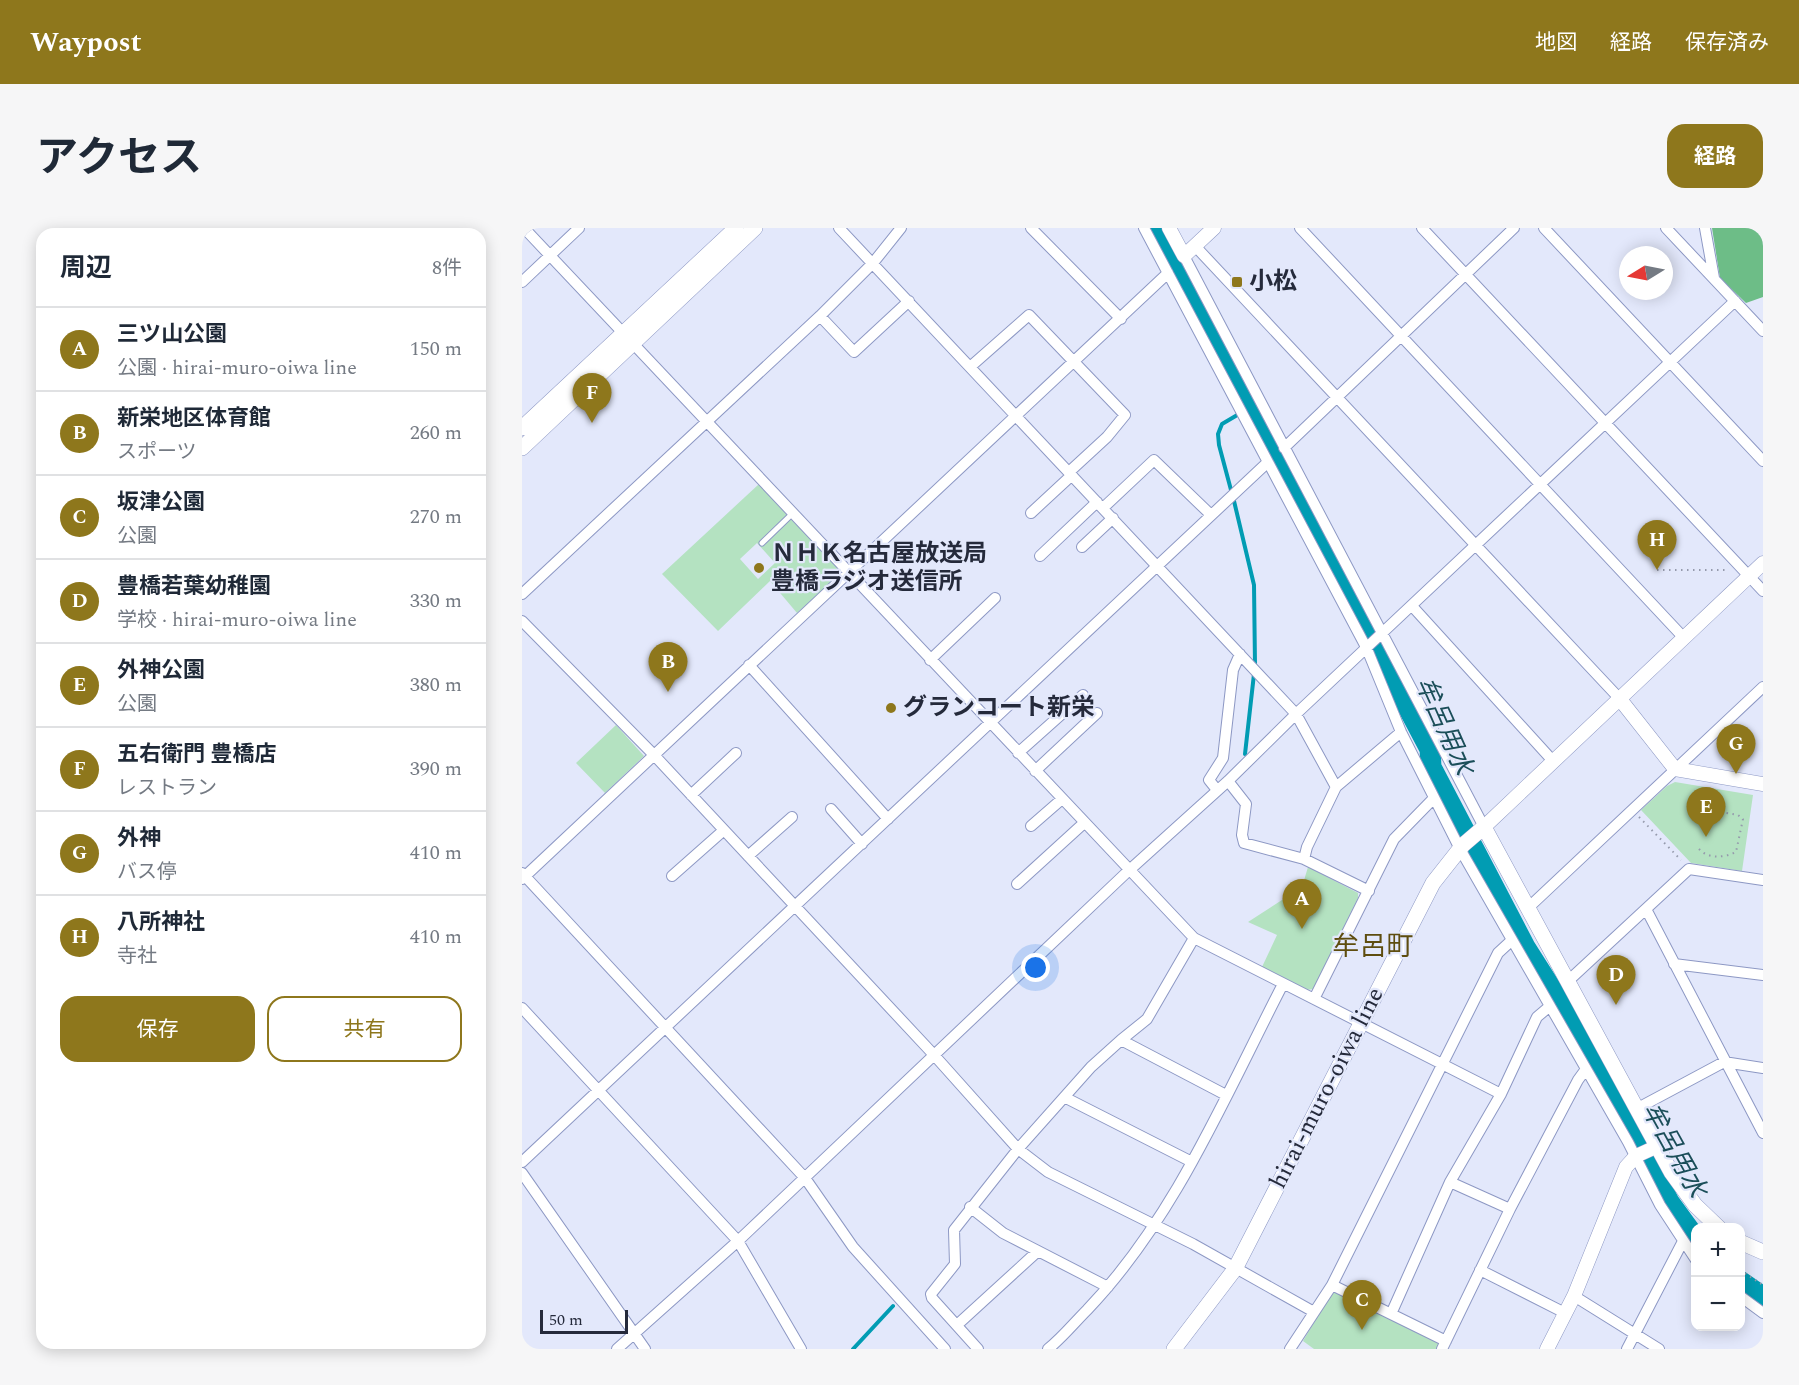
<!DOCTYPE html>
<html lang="ja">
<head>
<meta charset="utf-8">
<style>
	:root { --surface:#fff; --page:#f6f6f7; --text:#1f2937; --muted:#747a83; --line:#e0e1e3; --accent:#8e771c }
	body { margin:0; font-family:Spectral,"Noto Sans JP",serif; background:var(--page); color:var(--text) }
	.controls { position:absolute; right:18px; bottom:18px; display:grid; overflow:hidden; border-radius:12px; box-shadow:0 3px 15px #0003 }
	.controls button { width:54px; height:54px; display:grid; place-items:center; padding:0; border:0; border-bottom:2px solid var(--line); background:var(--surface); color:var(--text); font:30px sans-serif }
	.compass { position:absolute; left:1097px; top:18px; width:54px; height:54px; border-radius:50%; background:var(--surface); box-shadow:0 3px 15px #0003; rotate:260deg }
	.scale { position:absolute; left:18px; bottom:15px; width:88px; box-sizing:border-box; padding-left:6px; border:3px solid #252a3b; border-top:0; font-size:16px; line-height:21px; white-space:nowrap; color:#252a3b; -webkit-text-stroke:4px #e3e8fb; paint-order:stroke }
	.you { position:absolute; left:514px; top:740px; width:21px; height:21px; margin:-15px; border:4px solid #fff; border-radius:50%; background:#1a73e8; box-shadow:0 0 0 9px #1a73e833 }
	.badge { display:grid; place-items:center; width:39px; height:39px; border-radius:50%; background:var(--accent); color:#fff; font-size:20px; font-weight:700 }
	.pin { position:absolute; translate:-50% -50px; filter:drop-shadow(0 2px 3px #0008) }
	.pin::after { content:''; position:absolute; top:32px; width:21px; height:18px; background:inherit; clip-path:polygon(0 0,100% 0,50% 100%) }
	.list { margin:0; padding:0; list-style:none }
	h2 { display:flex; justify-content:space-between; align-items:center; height:78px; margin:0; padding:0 24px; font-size:26px }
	h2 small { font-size:20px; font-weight:400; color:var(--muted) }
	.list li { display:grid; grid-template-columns:39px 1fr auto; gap:18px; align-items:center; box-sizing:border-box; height:84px; padding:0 24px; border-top:2px solid var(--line) }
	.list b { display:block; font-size:22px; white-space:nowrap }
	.list p { margin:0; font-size:20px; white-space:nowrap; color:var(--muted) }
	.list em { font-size:20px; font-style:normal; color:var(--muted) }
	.actions { display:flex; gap:12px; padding:18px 24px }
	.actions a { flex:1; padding:14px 0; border:2px solid var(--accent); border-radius:18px; text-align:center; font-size:21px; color:var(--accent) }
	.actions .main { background:var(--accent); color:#fff }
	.map { position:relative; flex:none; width:1241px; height:1121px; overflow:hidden; border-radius:18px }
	header { display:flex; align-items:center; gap:36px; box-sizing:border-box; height:84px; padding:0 30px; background:var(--accent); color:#fff }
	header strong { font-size:28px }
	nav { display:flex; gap:33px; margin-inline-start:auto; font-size:21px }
	.intro { display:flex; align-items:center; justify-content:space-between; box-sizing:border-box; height:144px; padding:0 36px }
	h1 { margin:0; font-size:42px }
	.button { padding:15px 27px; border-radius:18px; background:var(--accent); color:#fff; font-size:21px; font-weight:700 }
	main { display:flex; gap:36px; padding:0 36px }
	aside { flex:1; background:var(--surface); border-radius:18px; box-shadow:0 3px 15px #0003 }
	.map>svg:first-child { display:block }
	.green { fill:#b4e2c1; fill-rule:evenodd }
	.forest { fill:#6dbd87 }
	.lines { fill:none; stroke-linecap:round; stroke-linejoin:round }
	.stream { stroke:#019cb3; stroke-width:4 }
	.river { stroke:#019cb3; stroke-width:21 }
	.service-casing { stroke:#8d98c4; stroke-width:7 }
	.minor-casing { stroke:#8d98c4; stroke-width:12 }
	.tertiary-casing { stroke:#8d98c4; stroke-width:15 }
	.secondary-casing { stroke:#8d98c4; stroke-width:16 }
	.path { stroke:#959aac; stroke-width:2; stroke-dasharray:1.5 4.5; stroke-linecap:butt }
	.service { stroke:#fff; stroke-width:5 }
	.minor { stroke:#fff; stroke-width:10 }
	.tertiary { stroke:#fff; stroke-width:14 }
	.secondary { stroke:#fff; stroke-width:15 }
	.poi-dot { fill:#8e771c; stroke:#e3e8fb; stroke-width:2 }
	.labels { text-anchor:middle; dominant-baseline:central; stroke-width:4.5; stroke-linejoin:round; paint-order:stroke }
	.poi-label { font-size:24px; font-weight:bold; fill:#252a3b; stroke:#e3e8fb; text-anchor:start }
	.street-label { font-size:24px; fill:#252a3b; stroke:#e3e8fb }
	.water-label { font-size:26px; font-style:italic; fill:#1b4e59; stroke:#e3e8fb }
	.quarter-label { font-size:27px; fill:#5e4d0f; stroke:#e3e8fb }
</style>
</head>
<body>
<header>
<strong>Waypost</strong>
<nav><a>地図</a><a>経路</a><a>保存済み</a></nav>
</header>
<div class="intro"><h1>アクセス</h1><a class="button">経路</a></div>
<main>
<aside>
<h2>周辺<small>8件</small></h2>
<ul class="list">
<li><span class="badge">A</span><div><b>三ツ山公園</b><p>公園 · hirai-muro-oiwa line</p></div><em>150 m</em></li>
<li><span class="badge">B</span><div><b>新栄地区体育館</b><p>スポーツ</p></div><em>260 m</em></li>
<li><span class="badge">C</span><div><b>坂津公園</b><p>公園</p></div><em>270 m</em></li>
<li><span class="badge">D</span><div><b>豊橋若葉幼稚園</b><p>学校 · hirai-muro-oiwa line</p></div><em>330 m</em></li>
<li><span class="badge">E</span><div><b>外神公園</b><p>公園</p></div><em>380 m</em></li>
<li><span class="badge">F</span><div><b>五右衛門 豊橋店</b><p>レストラン</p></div><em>390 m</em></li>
<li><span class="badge">G</span><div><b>外神</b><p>バス停</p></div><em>410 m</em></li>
<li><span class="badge">H</span><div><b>八所神社</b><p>寺社</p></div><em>410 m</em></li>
</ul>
<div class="actions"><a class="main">保存</a><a>共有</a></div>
</aside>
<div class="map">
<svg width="1241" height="1121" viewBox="0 0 1241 1121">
	<rect width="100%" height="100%" fill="#e3e8fb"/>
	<!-- green -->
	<path class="green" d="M237,256l80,85 1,5 -43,39 -27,-32 -52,50 -56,-57zM235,315l18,20 -17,16 -18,-20z
		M94,497l28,31 -39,37 -29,-30z
		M1153,554l78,13 -11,76 -51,-8 -50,-53 26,-24z
		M786,639l50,26v5l-45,91 -6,1 -45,-23 15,-32 -29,-13 54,-35z
		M816,1064l101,50 1,7h-126l-11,-8 28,-48z"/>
	<!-- forest -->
	<path class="forest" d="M1190,0h51v69l-17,6 -26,-25z"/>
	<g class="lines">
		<!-- stream -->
		<path class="stream" d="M709,262l-12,-45 -1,-11 4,-10 17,-10
			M712,273l20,84 1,80
			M723,526l9,-80
			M331,1121l40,-43"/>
		<!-- river -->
		<path class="river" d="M633,0l275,521 1,18 94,180 57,90 87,165 27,37
			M1218,1053l23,16"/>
		<defs>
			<path id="service" d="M240,315l30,-29"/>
			<path id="minor" d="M2,0l670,710 307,156 -51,88 -59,132
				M317,0l457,486 40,73
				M509,0l90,91
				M622,0l223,421 34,83 59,117 168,293 32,63 36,55
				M778,0l384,410
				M900,0l341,363
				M1022,0l219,233
				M1144,0l97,103
				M1183,0l9,50
				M673,18l424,452
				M662,28l300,571
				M0,54l57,-54
				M298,88l34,36 55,-51
				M448,139l59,-52 96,100 -18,22 -38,35
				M762,220l230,-220
				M581,280l51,-48 56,54
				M509,285l41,-38
				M560,319l31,-29
				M518,328l57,-54
				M0,366l298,-278 53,-53 28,-35
				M890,378l141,155
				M0,393l132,134 280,300 84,94 30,23 145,72 121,68
				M408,432l65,-62
				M227,437l139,154
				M496,525l65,-58
				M513,543l62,-58
				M706,553l18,23 -4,31 2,8 60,16 65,32
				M695,562l-8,-10 14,-22 10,-88 7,-16
				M169,567l45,-42
				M309,581l31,35
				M509,598l31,-27
				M226,628l44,-39
				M782,631l3,-12 29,-60 65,-55
				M0,645l283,305 48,69 92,102
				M150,648l52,-46
				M0,651l646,-606
				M495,656l67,-61
				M1006,680l235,-221
				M1124,681l117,224
				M1152,736l89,11
				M1045,754l122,-113 74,11
				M792,771l80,-160 40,-41
				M0,780l216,233 63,108
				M599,812l26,-21 47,-81
				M979,866l36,-77 13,-11
				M544,870l126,64
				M1116,880l86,-46 39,6
				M0,934l746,-700
				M0,945l123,176
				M928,954l60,27
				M448,979l33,26 105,54
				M958,1042l85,43
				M810,1057l114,56
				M1052,1068l85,53
				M1218,1068l23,17
				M435,1097l81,-74
				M95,1121l121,-108 387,-367 103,-93 68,-67 439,-413
				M456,1121l-46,-51 -1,-4 24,-30 -1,-34 64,-81 73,-82 30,-27 105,55
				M526,1121c14,-11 26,-26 39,-39 88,-92 138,-214 196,-326
				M768,1121l42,-64 166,-332 13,-12
				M920,1121l68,-140 68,-129 8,-11
				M1105,1121l55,-106"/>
			<path id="tertiary" d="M647,0l15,28 30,-28
				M1097,470l56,71 88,15
				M962,599l279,-264
				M1025,1121l27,-53 52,-129 10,-11 22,-10"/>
			<path id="secondary" d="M0,200l214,-200
				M0,220l233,-220
				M1218,1014l23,10
				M652,1121l61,-80 198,-386 30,-38 21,-18 187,345 24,33 24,23"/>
		</defs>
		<!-- service casing -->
		<use href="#service" class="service-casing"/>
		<!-- minor casing -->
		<use href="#minor" class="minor-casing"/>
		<!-- tertiary casing -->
		<use href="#tertiary" class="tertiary-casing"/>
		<!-- secondary casing -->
		<use href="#secondary" class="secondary-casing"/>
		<!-- path -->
		<path class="path" d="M1135,342h71
			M1117,589l42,43
			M1177,621c9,10 25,9 37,3l7,-33 -5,-4 -18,-3
			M1218,1042l23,15"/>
		<!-- service -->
		<use href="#service" class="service"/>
		<!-- minor -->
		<use href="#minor" class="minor"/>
		<!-- tertiary -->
		<use href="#tertiary" class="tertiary"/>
		<!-- secondary -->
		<use href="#secondary" class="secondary"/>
	</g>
	<!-- markers -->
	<g class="poi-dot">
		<rect x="709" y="48" width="12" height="12" rx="3"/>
		<circle cx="237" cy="340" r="6"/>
		<circle cx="369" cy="480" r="6"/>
	</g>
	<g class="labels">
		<!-- poi labels -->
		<g class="poi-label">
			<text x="727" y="54">小松</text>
			<text x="249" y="326">ＮＨＫ名古屋放送局<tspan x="249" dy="28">豊橋ラジオ送信所</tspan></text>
			<text x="381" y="480">グランコート新栄</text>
		</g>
		<!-- street labels -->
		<g class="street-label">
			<text transform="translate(805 860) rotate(-63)">hirai-muro-oiwa line</text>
		</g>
		<!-- water labels -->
		<g class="water-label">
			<text transform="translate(922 498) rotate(66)">牟呂用水</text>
			<text transform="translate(1152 922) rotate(61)">牟呂用水</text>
		</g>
		<!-- quarter labels -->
		<g class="quarter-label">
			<text x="851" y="719">牟呂町</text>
		</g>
	</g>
</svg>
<div class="controls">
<button>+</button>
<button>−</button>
</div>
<svg class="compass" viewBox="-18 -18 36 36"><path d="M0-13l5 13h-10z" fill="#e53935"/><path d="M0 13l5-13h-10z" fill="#747a83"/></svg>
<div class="scale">50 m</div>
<div class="you"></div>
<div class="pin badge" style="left:780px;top:701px">A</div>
<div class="pin badge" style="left:146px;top:464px">B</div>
<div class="pin badge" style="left:840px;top:1102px">C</div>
<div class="pin badge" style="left:1094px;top:777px">D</div>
<div class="pin badge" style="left:1184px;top:609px">E</div>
<div class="pin badge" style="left:70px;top:195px">F</div>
<div class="pin badge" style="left:1214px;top:546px">G</div>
<div class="pin badge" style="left:1135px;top:342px">H</div>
</div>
</main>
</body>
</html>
